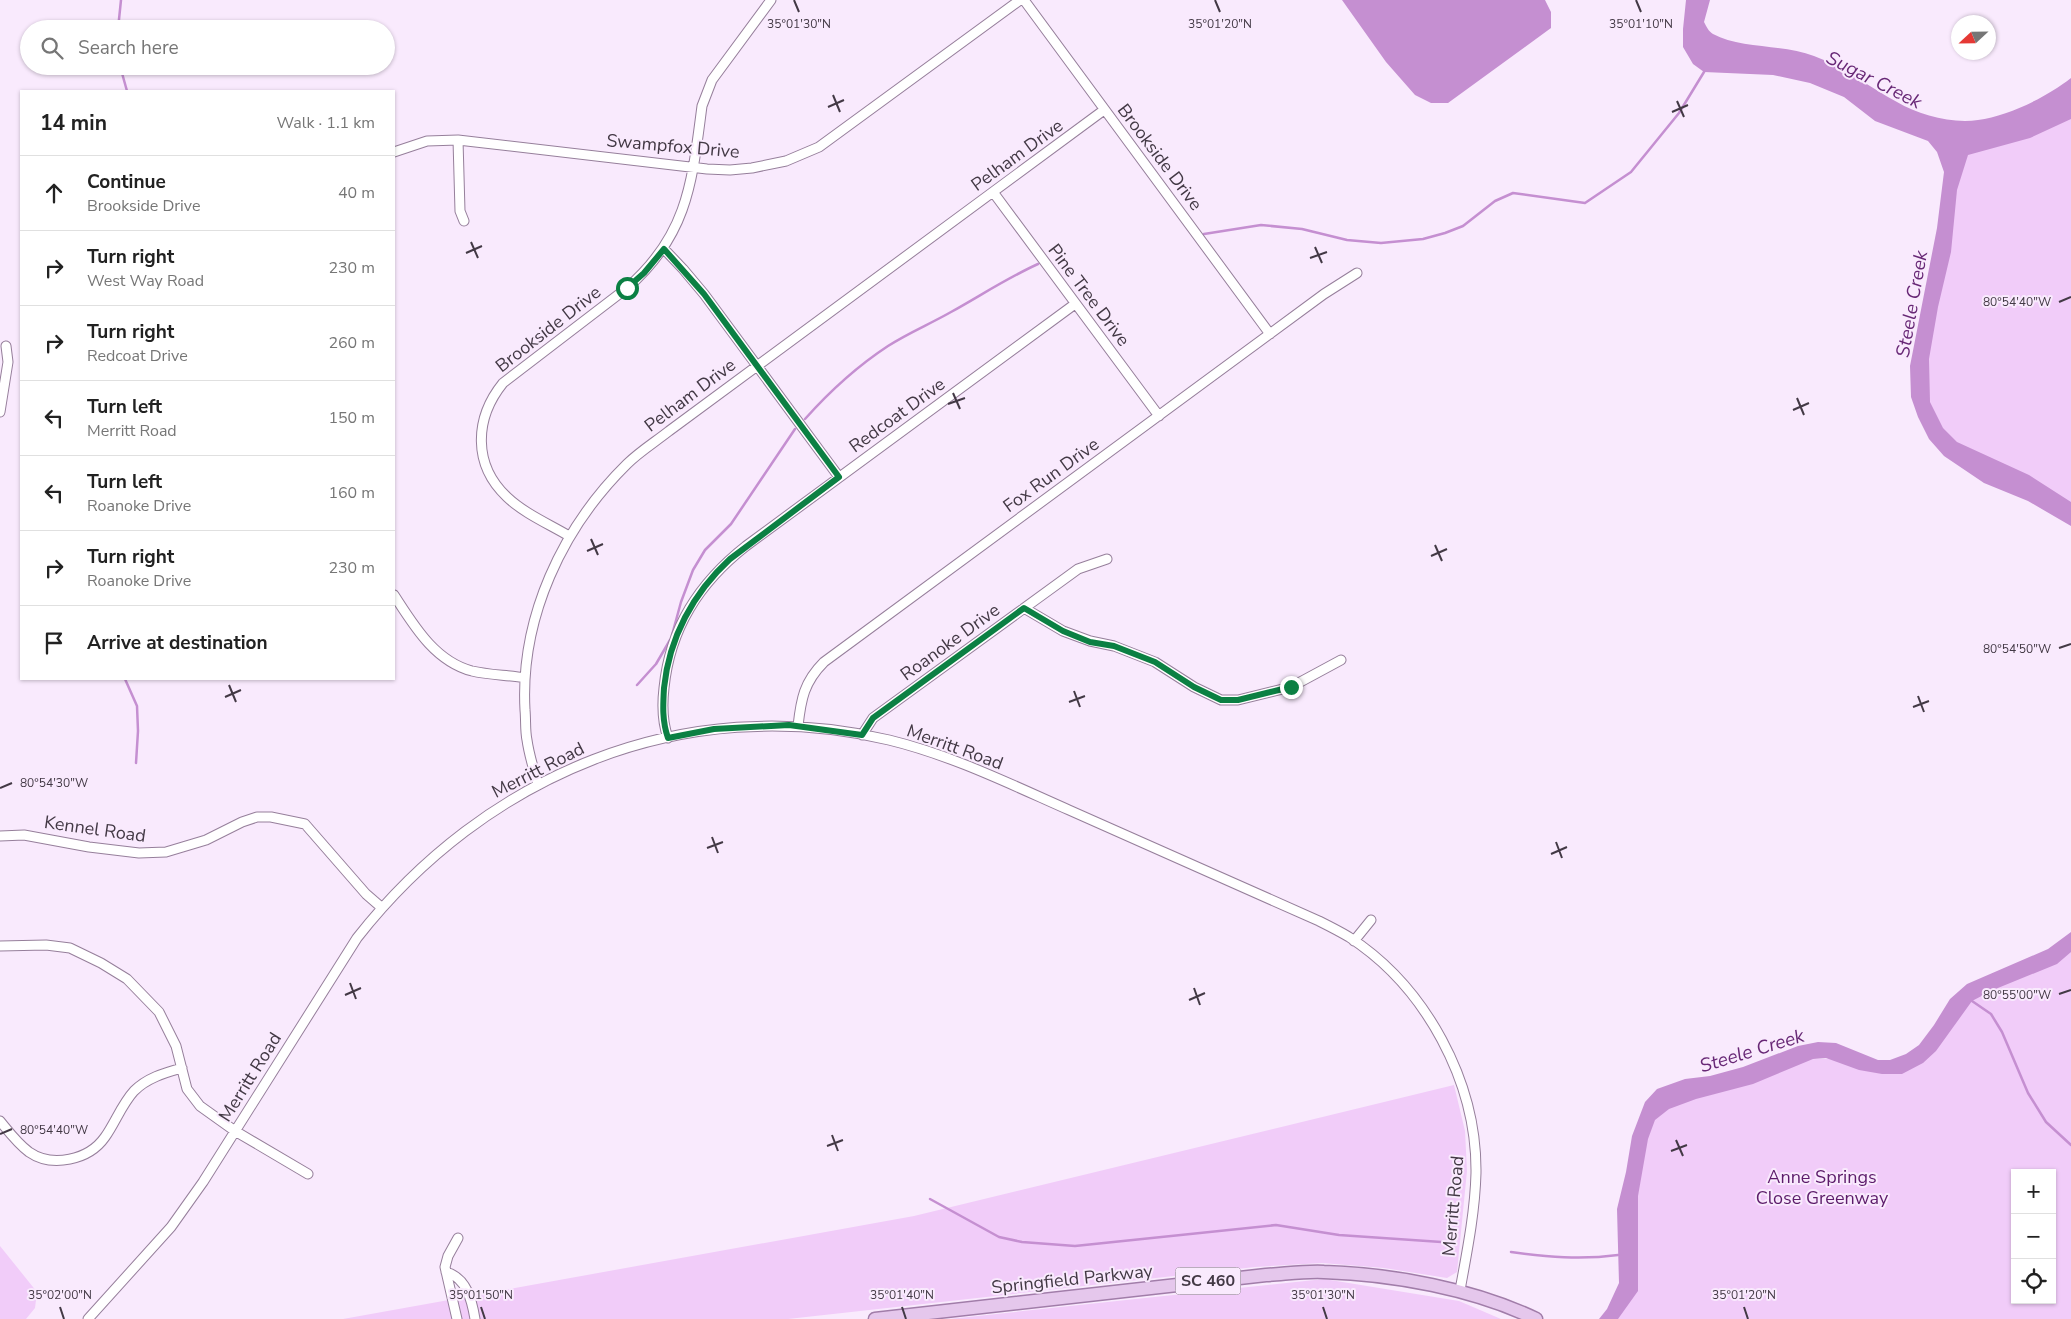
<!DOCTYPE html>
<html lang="en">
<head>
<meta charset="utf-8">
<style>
	:root { --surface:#fff; --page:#f2f2f2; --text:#222; --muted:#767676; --line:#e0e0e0 }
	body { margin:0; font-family:"Nunito Sans",sans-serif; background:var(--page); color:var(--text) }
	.controls { position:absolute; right:15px; bottom:15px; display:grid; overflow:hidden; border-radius:0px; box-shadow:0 1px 4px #0004 }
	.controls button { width:45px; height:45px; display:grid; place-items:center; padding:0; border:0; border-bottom:1px solid var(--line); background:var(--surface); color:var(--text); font:25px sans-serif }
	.compass { position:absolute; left:1951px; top:15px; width:45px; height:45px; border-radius:50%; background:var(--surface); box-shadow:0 1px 4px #0004; rotate:248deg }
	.stop { position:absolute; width:15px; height:15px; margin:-11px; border:4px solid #0b8043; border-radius:50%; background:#fff }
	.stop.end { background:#0b8043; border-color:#fff; box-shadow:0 1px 5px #0008 }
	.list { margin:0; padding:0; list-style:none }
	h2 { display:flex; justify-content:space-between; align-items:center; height:65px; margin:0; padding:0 20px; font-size:21px }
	h2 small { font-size:16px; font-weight:400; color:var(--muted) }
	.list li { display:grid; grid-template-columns:32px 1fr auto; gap:15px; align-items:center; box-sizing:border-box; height:75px; padding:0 20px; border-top:1px solid var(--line) }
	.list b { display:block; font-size:19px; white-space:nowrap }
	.list p { margin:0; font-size:16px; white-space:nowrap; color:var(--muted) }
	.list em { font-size:16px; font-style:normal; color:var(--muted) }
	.icon { flex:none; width:28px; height:28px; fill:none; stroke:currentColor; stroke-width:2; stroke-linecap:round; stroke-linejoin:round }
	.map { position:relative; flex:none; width:2071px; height:1319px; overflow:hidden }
	.search { position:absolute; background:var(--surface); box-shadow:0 1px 4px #0004; left:20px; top:20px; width:375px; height:55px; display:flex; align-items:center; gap:12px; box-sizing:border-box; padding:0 18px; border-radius:28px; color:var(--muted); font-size:19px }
	.panel { position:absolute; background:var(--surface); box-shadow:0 1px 4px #0004; left:20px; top:90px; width:375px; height:590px; border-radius:0px }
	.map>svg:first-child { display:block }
	.green { fill:#f1ccf9; fill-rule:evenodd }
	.water { fill:#c58fd1 }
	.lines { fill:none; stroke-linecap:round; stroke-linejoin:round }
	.stream { stroke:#c58fd1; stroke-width:2.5 }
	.minor-casing { stroke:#967f9b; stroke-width:11 }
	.primary-casing { stroke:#a17da9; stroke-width:15 }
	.minor { stroke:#fff; stroke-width:9 }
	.primary { stroke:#e5c7ec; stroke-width:12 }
	.route { stroke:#0b8043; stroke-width:6 }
	.ticks { fill:none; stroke:#433945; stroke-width:2 }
	.labels { text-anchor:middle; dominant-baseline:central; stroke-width:4; stroke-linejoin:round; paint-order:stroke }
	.shield { fill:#f9eafd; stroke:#7a6e7c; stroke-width:1 }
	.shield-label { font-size:16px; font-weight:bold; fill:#433945 }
	.street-label { font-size:18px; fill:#433945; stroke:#f9eafd }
	.park-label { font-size:18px; fill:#5c1b6a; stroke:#f9eafd }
	.water-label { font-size:19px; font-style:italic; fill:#682876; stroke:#f9eafd }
	.ticks-label { font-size:12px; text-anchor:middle; fill:#433945; stroke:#f9eafd; stroke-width:4; stroke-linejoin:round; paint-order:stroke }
</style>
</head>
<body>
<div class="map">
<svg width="2071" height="1319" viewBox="0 0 2071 1319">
	<rect width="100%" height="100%" fill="#f9eafd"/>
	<!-- green -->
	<path class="green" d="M2071,100v415l-104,-56 -46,-57 39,-264z
		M2071,942v377h-462l19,-59 22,-147 136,-53 62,-2 58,5 49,-54zM2015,1173h37v127h-37z
		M1454,1085l11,46 2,40 -10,101 -10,6 -63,-10 -62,-5 -67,4 -467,52h-445l571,-103z
		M0,1246l37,46 -2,16 -9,11h-26z
		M1324,1279l135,22 42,18h-552z"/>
	<!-- water -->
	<path class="water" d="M1342,0h203l6,12v16l-103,75h-17l-16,-8 -29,-33z
		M1686,0h24l-6,22c2,4 5,10 9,12 27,15 70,10 101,22 30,11 55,31 83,46 22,13 55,22 81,18 30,-4 69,-23 93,-42v41l-41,19 -62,17 -11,35 -6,62 -13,55 -9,52 1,43 13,26 14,14 72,33 42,27v24l-43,-25 -44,-18 -40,-27 -15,-17 -11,-22 -7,-20 -1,-31 27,-138 7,-56 -7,-20 -9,-11 -53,-20 -31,-24 -34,-14 -37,-8 -69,-3 -11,-8 -10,-17v-18z
		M2071,932v20l-14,12 -64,26 -21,11 -36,50 -13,12 -21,11h-20l-23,-4 -33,-12 -13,1 -60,25 -57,15 -27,10 -14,11 -7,19 -10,57v95l-20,28h-19l8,-10 12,-26 -2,-74 9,-37 6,-36 13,-34 12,-13 28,-10 25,-3 33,-9 55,-21 20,-4 18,1 42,17h12l16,-6 13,-9 15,-20 16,-26 17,-15 81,-35z"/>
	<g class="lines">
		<!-- stream -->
		<path class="stream" d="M118,29l3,-29
			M120,66l7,25
			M1204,234l57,-9 41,4 45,11 34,3 42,-4 22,-6 18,-7 32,-25 18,-8 72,10 46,-31 48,-59 25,-41
			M805,419c25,-28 51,-52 83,-73 20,-13 42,-22 63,-34 29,-16 56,-34 87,-48
			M672,635l9,-33 12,-32 12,-20 26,-26 64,-95
			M125,679l12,27 1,25 -2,32
			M637,685l19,-21 14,-24
			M1972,1001l19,13 11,18 26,61 18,29 25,23
			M930,1199l69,38 23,5 53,4 201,-21 63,10 117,8
			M1511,1252c36,5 70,8 107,3"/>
		<defs>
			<path id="minor" d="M1024,0l246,334
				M458,140l2,71 4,10
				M394,152l33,-11 31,-1 249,29 23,1 22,-2 34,-7 33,-14 201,-147
				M993,192l166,224
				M664,249l19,20 21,25 135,183
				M0,412l8,-50 -2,-16
				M569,536c-20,-12 -44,-22 -62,-39 -34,-32 -33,-78 -4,-114l124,-95c61,-53 65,-106 75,-182l10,-26 59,-80
				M394,595c19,29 40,66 78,76 17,4 36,4 53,7
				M1024,608l39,23 27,10 24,5 41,16 39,25 27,13h17l53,-13 50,-27
				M798,726c3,-27 6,-44 26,-64l500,-368 33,-21
				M862,735l11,-17 205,-149 29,-10
				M668,738c-6,-17 -6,-33 -4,-50 6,-60 35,-105 82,-142l329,-242
				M538,785c-4,-15 -9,-30 -11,-45 -2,-9 -1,-20 -2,-30 -5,-92 37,-182 102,-246 12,-12 28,-22 42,-33l435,-321
				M0,836l24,-1 65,12 50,6 27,-1 40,-12 36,-18 15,-5h14l34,7 61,70 15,13
				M1354,941l17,-21
				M0,946l46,-1 24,3 31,15 26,16 32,33 17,34 11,43 13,17 35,25 73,43
				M0,1121c9,11 17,22 29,31 23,16 60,8 76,-15 10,-14 17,-33 29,-46 13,-13 30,-18 48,-23
				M446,1272c21,6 26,29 29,47
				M88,1319l83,-92 32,-45 154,-244c128,-163 326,-247 532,-198 62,15 121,44 180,70 83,37 166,74 250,111 10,5 20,10 30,16 77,50 128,145 127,236 -1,39 -9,79 -16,117
				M457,1319l-12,-52 3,-11 10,-18"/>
			<path id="primary" d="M875,1319l391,-44c19,-1 39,-4 58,-3 68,2 150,17 212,47"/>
		</defs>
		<!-- minor casing -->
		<use href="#minor" class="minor-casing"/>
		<!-- primary casing -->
		<use href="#primary" class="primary-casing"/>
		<!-- minor -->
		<use href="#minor" class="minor"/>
		<!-- primary -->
		<use href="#primary" class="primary"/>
	</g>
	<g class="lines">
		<!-- route -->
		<path class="route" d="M627,288l17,-15 20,-24 40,45 135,183 -109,82c-37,34 -61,79 -66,129 -1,17 -2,33 4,50l46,-9 75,-4 73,10 11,-17 151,-110 39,23 27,11 24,4 41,16 39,25 27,13h17l53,-13"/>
	</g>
	<!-- ticks -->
	<path class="ticks" d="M794,0l5,12M1215,0l5,12M1636,0l5,12M833,95l7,17M1677,101l7,16M828,107l16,-7M1672,112l16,-7M471,242l7,16M1315,247l7,16M466,253l16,-7M1310,258l17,-6M2059,302l12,-5M953,393l7,16M1797,398l7,17M948,404l17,-6M1793,410l16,-7M591,539l7,16M1435,545l7,16M587,551l16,-7M1431,556l16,-7M2059,648l12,-4M229,685l7,17M1074,691l6,16M1918,696l6,16M225,697l16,-7M1069,702l16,-6M1913,707l16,-6M0,788l12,-5M712,837l6,16M1556,842l6,16M707,848l16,-6M1551,854l16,-7M350,983l6,16M1194,988l6,17M2059,994l12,-4M345,995l16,-7M1189,1000l16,-7M0,1134l12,-5M832,1135l6,16M1676,1140l7,16M827,1146l16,-6M1671,1151l16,-6M60,1307l4,12M481,1307l4,12M902,1307l4,12M1323,1307l4,12M1744,1307l4,12"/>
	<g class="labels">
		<!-- shield labels -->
		<rect class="shield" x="1175.5" y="1267.5" width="65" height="27" rx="4"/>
		<g class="shield-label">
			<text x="1208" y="1281">SC 460</text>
		</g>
		<!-- street labels -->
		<g class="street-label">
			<text transform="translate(673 146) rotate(5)">Swampfox Drive</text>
			<text transform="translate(1017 155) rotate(-36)">Pelham Drive</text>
			<text transform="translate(1160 157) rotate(53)">Brookside Drive</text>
			<text transform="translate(1089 295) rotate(53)">Pine Tree Drive</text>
			<text transform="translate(548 329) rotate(-38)">Brookside Drive</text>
			<text transform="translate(690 395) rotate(-37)">Pelham Drive</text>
			<text transform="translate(897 415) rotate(-36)">Redcoat Drive</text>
			<text transform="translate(1051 475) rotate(-36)">Fox Run Drive</text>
			<text transform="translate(950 642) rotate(-36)">Roanoke Drive</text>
			<text transform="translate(955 747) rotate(20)">Merritt Road</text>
			<text transform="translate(538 770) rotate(-27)">Merritt Road</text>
			<text transform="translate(95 829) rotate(8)">Kennel Road</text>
			<text transform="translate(250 1077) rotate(-58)">Merritt Road</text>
			<text transform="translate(1453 1206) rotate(-85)">Merritt Road</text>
			<text transform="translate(1072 1279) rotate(-6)">Springfield Parkway</text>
		</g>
		<!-- park labels -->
		<g class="park-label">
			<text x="1822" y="1177">Anne Springs<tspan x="1822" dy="21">Close Greenway</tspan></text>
		</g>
		<!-- water labels -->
		<g class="water-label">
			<text transform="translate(1874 80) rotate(27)">Sugar Creek</text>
			<text transform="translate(1912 304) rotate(-80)">Steele Creek</text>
			<text transform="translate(1752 1051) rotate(-17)">Steele Creek</text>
		</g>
	</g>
	<g class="ticks-label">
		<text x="799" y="28">35°01'30"N</text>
		<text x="1220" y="28">35°01'20"N</text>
		<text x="1641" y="28">35°01'10"N</text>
		<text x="2017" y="306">80°54'40"W</text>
		<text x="2017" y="653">80°54'50"W</text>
		<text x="54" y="787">80°54'30"W</text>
		<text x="2017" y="999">80°55'00"W</text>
		<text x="54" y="1134">80°54'40"W</text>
		<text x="60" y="1299">35°02'00"N</text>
		<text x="481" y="1299">35°01'50"N</text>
		<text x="902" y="1299">35°01'40"N</text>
		<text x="1323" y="1299">35°01'30"N</text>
		<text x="1744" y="1299">35°01'20"N</text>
	</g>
</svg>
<div class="controls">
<button>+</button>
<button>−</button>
<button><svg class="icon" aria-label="locate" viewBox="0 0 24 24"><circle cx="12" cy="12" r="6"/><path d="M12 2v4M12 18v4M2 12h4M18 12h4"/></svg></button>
</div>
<svg class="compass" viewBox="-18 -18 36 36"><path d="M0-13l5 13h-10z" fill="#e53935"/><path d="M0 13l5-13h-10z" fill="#767676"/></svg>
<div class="stop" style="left:627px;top:288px"></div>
<div class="stop end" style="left:1291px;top:687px"></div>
<div class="search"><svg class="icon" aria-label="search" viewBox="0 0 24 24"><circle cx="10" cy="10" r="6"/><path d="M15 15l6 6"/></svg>Search here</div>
<section class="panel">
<h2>14 min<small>Walk · 1.1 km</small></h2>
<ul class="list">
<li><svg class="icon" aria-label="ahead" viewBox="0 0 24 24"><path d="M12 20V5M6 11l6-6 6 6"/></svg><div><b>Continue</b><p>Brookside Drive</p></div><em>40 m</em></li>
<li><svg class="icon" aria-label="right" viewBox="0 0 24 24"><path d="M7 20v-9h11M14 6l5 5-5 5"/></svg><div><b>Turn right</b><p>West Way Road</p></div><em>230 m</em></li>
<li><svg class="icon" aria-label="right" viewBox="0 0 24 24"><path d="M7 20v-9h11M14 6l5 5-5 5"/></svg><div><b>Turn right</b><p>Redcoat Drive</p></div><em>260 m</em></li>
<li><svg class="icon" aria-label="left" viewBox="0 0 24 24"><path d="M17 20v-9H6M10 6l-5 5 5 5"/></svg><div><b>Turn left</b><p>Merritt Road</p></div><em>150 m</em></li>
<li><svg class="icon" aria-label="left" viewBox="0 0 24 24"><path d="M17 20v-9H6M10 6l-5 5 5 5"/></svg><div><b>Turn left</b><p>Roanoke Drive</p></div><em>160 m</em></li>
<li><svg class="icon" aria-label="right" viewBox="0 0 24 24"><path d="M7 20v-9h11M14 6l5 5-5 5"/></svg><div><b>Turn right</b><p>Roanoke Drive</p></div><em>230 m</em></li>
<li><svg class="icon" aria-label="arrive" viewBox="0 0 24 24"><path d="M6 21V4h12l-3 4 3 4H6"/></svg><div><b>Arrive at destination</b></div></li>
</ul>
</section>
</div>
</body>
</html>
